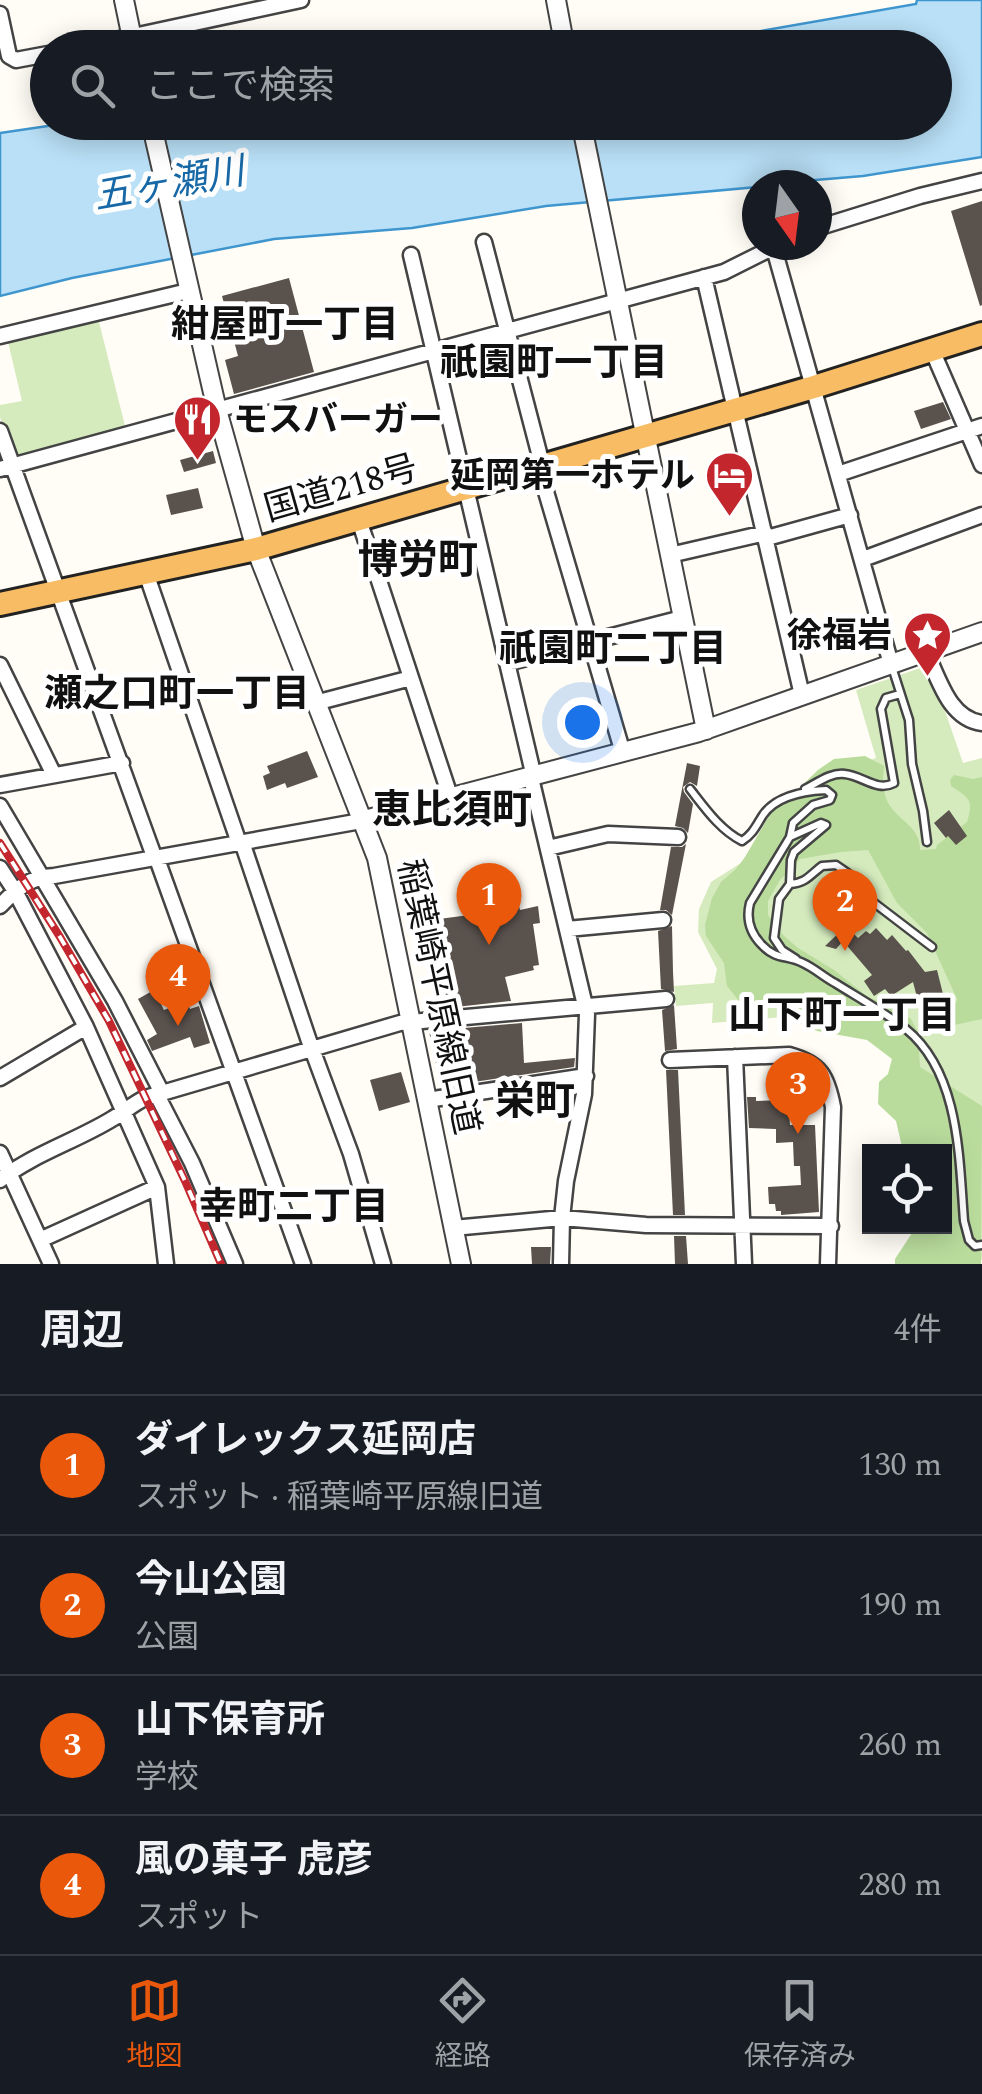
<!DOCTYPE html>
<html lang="ja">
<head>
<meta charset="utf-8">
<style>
	:root { --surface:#171b24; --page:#20242c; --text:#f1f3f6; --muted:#9ea1a6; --line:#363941; --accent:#ea580c }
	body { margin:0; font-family:Spectral,"Noto Sans JP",serif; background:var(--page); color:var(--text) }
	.controls { position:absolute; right:30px; bottom:30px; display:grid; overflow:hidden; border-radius:0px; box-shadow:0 5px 25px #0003 }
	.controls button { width:90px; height:90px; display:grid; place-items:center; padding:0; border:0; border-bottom:2px solid var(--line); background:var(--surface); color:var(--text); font:50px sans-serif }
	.compass { position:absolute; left:742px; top:170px; width:90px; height:90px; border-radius:50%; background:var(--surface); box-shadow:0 5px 25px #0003; rotate:166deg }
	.you { position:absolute; left:582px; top:722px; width:35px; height:35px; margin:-25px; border:8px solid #fff; border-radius:50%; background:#1a73e8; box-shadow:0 0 0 15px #1a73e833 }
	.badge { display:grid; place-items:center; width:65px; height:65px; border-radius:50%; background:var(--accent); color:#fff; font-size:32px; font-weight:700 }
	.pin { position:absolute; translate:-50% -82px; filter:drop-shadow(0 2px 5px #0008) }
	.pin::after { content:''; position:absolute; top:52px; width:35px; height:30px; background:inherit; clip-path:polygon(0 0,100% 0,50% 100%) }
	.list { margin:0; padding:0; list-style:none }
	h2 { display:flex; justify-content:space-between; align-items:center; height:130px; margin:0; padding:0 40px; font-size:42px }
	h2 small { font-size:32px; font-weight:400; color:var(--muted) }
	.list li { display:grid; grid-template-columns:65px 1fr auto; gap:30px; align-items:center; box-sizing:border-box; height:140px; padding:0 40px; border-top:2px solid var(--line) }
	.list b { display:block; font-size:38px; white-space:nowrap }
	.list p { margin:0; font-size:32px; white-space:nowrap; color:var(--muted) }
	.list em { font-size:32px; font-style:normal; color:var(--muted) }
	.icon { flex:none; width:55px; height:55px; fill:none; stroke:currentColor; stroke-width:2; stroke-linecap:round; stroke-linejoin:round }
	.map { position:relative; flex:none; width:982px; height:1264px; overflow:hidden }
	.search { position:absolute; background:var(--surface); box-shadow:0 5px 25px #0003; left:30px; right:30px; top:30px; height:110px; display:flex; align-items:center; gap:25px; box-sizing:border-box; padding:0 35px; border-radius:55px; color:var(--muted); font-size:38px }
	.sheet { height:690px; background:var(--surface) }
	nav { display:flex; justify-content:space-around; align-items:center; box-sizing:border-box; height:140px; border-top:2px solid var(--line); background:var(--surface); font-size:28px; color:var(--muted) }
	nav a { display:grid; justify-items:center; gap:5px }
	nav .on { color:var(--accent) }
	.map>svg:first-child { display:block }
	.green { fill:#d5ebbd }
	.forest { fill:#b9dc9c }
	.water { fill:#b9e0f7; stroke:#3f96cf; stroke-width:2.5 }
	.building { fill:#5a524d }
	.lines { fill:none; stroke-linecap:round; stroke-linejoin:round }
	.service-casing { stroke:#444; stroke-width:11 }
	.minor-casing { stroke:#444; stroke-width:19 }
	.tertiary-casing { stroke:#444; stroke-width:22 }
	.trunk-casing { stroke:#222; stroke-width:28 }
	.service { stroke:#fff; stroke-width:6 }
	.minor { stroke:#fff; stroke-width:14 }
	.tertiary { stroke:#fff; stroke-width:18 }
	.trunk { stroke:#f7bc64; stroke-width:22 }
	.rail-casing { stroke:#c4262e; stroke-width:8 }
	.rail { stroke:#fff; stroke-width:4; stroke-dasharray:11; stroke-linecap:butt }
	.labels { text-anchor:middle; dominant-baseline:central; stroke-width:10; stroke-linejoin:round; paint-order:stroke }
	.poi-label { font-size:35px; font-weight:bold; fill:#111; stroke:#fff; text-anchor:end }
	.street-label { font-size:35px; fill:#111; stroke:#fff }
	.water-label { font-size:38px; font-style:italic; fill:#1768a6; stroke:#fff }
	.neighbourhood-label { font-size:38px; font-weight:bold; fill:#111; stroke:#fff }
	.quarter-label { font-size:40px; font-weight:bold; fill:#111; stroke:#fff }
</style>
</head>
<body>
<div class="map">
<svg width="982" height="1264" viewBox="0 0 982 1264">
	<rect width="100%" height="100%" fill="#fffdf5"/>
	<!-- green -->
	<path class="green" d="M98,318l28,112 -101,28 -13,-4 -12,-37v-12l22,-4 -14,-59z
		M929,665l34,98 19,-5v502l-38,-20v-88l-35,-98 -90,-40 -107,9 1,-20 -37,3 -2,-20 40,-3 3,-14 -19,-37 1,-23 12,-27 33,-21 75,-82 57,-21 -20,-68z"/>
	<!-- forest -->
	<path class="forest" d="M865,756l19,10c-1,10 -2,22 2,32 7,21 35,27 34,52l16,-1 1,-4 30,-23c7,-23 2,-24 -16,-36l-1,-6 4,-5 19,4 9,-2v242l-28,6 -5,-3 8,-23 -30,-66 -30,-30 -29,-53 -27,2 -41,7 -20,21 -12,21v14l15,20 15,13 36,22 34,27 22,9 21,13 12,23 -4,9 1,16 62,39 -1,158h-86v-5l21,-32 28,-1v-74l-41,-1 -7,-30 -18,-17 1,-22 9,-8 4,-15 -25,-19 -50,-9 -17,-8 -12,-16 -9,-3 -22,5 -14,-3 -16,-20 -3,-23 -18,-27 -1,-11 7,-27 9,-16 15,-13 9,-12 28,-48 11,-6 34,-33 16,-11z"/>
	<!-- water -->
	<path class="water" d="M917,0h65v157l-119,19 -106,9v2l-211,19 -134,22 -138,11 -202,39 -72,18v-163l75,-11h859v-74l-265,-1 247,-43z"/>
	<!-- building -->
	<path class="building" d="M982,201v104l-2,1 -29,-95z
		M289,278l25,94 -80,22 -9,-34 13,-4 -16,-60z
		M943,402l8,17 -30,10 -7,-18z
		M213,451l3,12 -32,9 -4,-12z
		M198,488l5,20 -32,7 -5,-20z
		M307,751l11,26 -31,11 -2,-5 -18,7 -4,-14 7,-3 -3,-7z
		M687,763l13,3 -3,20 -7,-4 -7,5 1,5 9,12 -5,29 -5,-5 -8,-2z
		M949,810l18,26 -11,9 -8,-9 -2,2 -12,-15z
		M686,844l-14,71 -6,-5h-6l11,-63h11z
		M519,906l1,4 18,-4 2,17 -7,1 6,41 -6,1 1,4 -29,7 6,24 -64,7 -8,-89 53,-7 -1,-3z
		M672,926l1,46 1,20 -13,-3 -3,-58z
		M846,926l12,12 8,-7 4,3 6,-6 11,12 5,-5 14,16 2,-1 17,22 12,-2 10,40 -25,6 -9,-34 -22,14 -6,-7 -11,7 -10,-15 8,-6 -29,-34 -7,8 -11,-3z
		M154,990l10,20 23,-9 3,8 9,-3 11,37 -16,5 -4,-11 -38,14 -5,-11 10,-6 -19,-35z
		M674,1005l3,44 -12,2 -3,-41z
		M522,1023l2,40 51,-5 -1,9 -133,20 -12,-56z
		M666,1070h12l7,145h-12z
		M401,1072l9,30 -31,9 -9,-31z
		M747,1097h9v4l32,-1 2,25h25l4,87 -38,3v-4h-5l-1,-7h-6l-1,-17 33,-2 -1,-19h-6l-1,-24 -17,1v-14l-27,-1z
		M674,1236h12l2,28h-13z
		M531,1247h20l-1,17h-18z"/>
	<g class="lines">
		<defs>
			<path id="service" d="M892,667l17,53 3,44 11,47 4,31
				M690,789c15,19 30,41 52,52 11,-7 14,-15 21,-26 13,-19 42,-24 63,-25l6,5 -2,5 -17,5 -20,18 -3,14 -40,66c-4,16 0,30 12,42 14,15 25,10 41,18 11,5 21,14 32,20 24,15 49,29 71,46 54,44 53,129 58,192l5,19 6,6 7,-1
				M805,789c12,-6 26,-17 40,-15 18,2 32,18 49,9l-13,-74 5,-11 14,-4
				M790,837l31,-14 5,2 -32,27 -3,8 -1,24 -11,15 -5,39 8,12 14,9
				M790,884c16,-1 20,-9 32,-18l14,-1 13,9 24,28 59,45"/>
			<path id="minor" d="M0,14l9,42 7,4 32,-6
				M78,48l223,-48
				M817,228l103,-32 62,-15
				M484,242l59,226
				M773,245l118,419
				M411,255l123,522
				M704,277l98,418
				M0,336l188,-45
				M932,350l50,115
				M0,431l155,428
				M539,468l84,285
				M0,469l724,-197 54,-27
				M838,474l144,-48
				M359,520l92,279
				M767,538l83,-23
				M670,555l95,-22
				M863,559l119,-44
				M146,573l93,270
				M926,652c13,27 23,67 56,71
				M507,663l175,-45
				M0,665l54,110
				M315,703l96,-25
				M531,778l56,236 -3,80 -18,87 -4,37 -1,46
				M0,785l122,-22
				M0,806l115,195 47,92
				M242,842l67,199 42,113 32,110
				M548,848l60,-14 70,3
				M157,859l146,405
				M0,868l15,23 71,136 71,160 9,77
				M0,906c15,-16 31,-30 54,-30l307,-55
				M567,929l96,-9
				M735,1057l9,207
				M670,1060l119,-5c32,9 38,21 44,52l-5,157
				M0,1078l86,-51
				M157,1095l35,68 43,101
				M427,1100l159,-24
				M0,1153l51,111
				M0,1180c33,-26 76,-39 112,-61 12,-7 21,-15 33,-21l255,-75 266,-24
				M453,1228l109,-10 84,7 185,1
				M40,1240l117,-53"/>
			<path id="tertiary" d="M124,0l10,48
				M556,0l9,48
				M151,122l66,288 39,139 121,309 84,406
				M581,122l125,608
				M361,821l338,-89 283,-100"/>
			<path id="trunk" d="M0,604l256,-55 558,-162 168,-53"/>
		</defs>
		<!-- service casing -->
		<use href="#service" class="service-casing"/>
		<!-- minor casing -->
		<use href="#minor" class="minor-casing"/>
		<!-- tertiary casing -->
		<use href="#tertiary" class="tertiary-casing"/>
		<!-- trunk casing -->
		<use href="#trunk" class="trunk-casing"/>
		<!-- service -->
		<use href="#service" class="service"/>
		<!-- minor -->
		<use href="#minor" class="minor"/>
		<!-- tertiary -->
		<use href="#tertiary" class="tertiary"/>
		<!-- trunk -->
		<use href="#trunk" class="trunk"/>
		<defs>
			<path id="rail" d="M0,843l60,94 49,84 76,160 36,83"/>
		</defs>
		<!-- rail casing -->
		<use href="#rail" class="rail-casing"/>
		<!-- rail -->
		<use href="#rail" class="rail"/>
	</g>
	<!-- icons -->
	<defs>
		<symbol id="restaurant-pin" viewBox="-11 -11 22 30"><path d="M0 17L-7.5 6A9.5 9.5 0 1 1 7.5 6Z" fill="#c4262e" stroke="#fff"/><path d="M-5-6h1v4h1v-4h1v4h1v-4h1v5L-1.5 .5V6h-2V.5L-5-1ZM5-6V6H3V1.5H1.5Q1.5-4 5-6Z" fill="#fff"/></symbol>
		<symbol id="hotel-pin" viewBox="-11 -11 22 30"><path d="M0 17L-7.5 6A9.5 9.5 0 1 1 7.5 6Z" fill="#c4262e" stroke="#fff"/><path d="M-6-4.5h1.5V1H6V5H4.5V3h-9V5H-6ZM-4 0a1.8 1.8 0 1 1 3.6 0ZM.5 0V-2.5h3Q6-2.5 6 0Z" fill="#fff"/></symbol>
		<symbol id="sight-pin" viewBox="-11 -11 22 30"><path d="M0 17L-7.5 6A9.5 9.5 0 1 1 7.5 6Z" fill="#c4262e" stroke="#fff"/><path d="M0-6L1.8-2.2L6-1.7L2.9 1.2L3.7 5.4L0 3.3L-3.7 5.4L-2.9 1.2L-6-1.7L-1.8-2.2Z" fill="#fff"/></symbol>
	</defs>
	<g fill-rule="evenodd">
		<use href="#restaurant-pin" x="170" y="392" width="55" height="75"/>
		<use href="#hotel-pin" x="702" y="448" width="55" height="75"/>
		<use href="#sight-pin" x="900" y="608" width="55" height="75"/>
	</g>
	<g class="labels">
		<!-- poi labels -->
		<g class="poi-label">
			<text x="233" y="420" text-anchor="start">モスバーガー</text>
			<text x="695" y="476">延岡第一ホテル</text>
			<text x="892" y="636">徐福岩</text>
		</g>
		<!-- street labels -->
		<g class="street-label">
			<text transform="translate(341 489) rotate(-16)">国道218号</text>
			<text transform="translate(438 997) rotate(78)">稲葉崎平原線旧道</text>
		</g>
		<!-- water labels -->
		<g class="water-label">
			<text transform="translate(169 185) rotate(-10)">五ヶ瀬川</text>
		</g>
		<!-- neighbourhood labels -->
		<g class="neighbourhood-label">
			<text x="285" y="326">紺屋町一丁目</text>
			<text x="554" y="364">祇園町一丁目</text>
			<text x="613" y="650">祇園町二丁目</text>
			<text x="177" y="695">瀬之口町一丁目</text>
			<text x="842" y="1017">山下町一丁目</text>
			<text x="294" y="1208">幸町二丁目</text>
		</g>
		<!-- quarter labels -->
		<g class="quarter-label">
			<text x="418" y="561">博労町</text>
			<text x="452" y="811">恵比須町</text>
			<text x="535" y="1102">栄町</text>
		</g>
	</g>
</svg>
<div class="controls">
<button><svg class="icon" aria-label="locate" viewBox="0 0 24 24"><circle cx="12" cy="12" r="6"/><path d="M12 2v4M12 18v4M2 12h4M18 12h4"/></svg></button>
</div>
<svg class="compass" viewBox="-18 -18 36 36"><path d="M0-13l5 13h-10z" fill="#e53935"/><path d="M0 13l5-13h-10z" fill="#9ea1a6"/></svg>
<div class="you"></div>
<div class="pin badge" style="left:489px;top:945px">1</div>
<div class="pin badge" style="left:845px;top:951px">2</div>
<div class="pin badge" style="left:798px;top:1134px">3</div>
<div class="pin badge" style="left:178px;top:1026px">4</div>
<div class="search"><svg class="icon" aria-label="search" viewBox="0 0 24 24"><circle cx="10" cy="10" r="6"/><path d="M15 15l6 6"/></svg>ここで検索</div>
</div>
<section class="sheet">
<h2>周辺<small>4件</small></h2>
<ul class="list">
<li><span class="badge">1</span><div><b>ダイレックス延岡店</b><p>スポット · 稲葉崎平原線旧道</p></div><em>130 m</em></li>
<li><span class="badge">2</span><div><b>今山公園</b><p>公園</p></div><em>190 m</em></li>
<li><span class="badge">3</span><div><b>山下保育所</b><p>学校</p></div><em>260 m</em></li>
<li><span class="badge">4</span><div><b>風の菓子 虎彦</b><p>スポット</p></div><em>280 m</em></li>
</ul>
</section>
<nav>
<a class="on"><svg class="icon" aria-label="map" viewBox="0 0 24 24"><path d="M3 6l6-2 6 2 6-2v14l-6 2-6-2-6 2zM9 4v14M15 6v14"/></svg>地図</a>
<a><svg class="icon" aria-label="directions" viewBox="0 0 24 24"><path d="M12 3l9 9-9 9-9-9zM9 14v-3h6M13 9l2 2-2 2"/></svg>経路</a>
<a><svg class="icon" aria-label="saved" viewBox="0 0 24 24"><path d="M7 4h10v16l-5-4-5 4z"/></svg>保存済み</a>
</nav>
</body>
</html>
